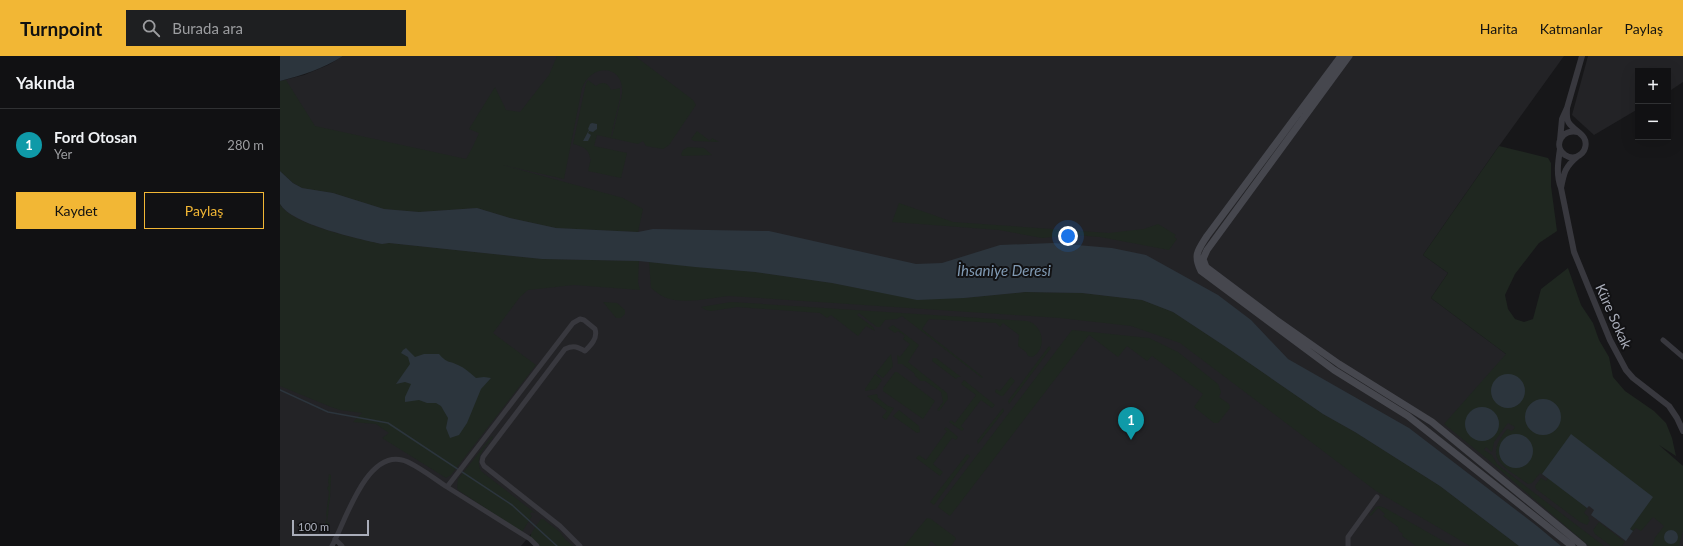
<!DOCTYPE html>
<html lang="tr">
<head>
<meta charset="utf-8">
<style>
	:root { --surface:#111113; --page:#1e1f21; --text:#f1f3f6; --muted:#9c9da0; --line:#303133; --accent:#f2b735 }
	body { margin:0; font-family:Lato,sans-serif; background:var(--page); color:var(--text) }
	.controls { position:absolute; right:12px; top:12px; display:grid; overflow:hidden; border-radius:0px; box-shadow:0 4px 16px #0002 }
	.controls button { width:36px; height:36px; display:grid; place-items:center; padding:0; border:0; border-bottom:1px solid var(--line); background:var(--surface); color:var(--text); font:20px sans-serif }
	.scale { position:absolute; left:12px; bottom:10px; width:77px; box-sizing:border-box; padding-left:4px; border:2px solid #a9adb9; border-top:0; font-size:11px; line-height:14px; white-space:nowrap; color:#a9adb9; -webkit-text-stroke:3px #121214; paint-order:stroke }
	.you { position:absolute; left:788px; top:180px; width:14px; height:14px; margin:-10px; border:3px solid #fff; border-radius:50%; background:#1a73e8; box-shadow:0 0 0 6px #1a73e833 }
	.badge { display:grid; place-items:center; width:26px; height:26px; border-radius:50%; background:var(--accent); color:#fff; font-size:13px; font-weight:700 }
	.pin { position:absolute; translate:-50% -33px; filter:drop-shadow(0 1px 2px #0008) }
	.pin::after { content:''; position:absolute; top:21px; width:14px; height:12px; background:inherit; clip-path:polygon(0 0,100% 0,50% 100%) }
	.list { margin:0; padding:0; list-style:none }
	h2 { display:flex; justify-content:space-between; align-items:center; height:52px; margin:0; padding:0 16px; font-size:17px }
	h2 small { font-size:13px; font-weight:400; color:var(--muted) }
	.list li { display:grid; grid-template-columns:26px 1fr auto; gap:12px; align-items:center; box-sizing:border-box; height:72px; padding:0 16px; border-top:1px solid var(--line) }
	.list b { display:block; font-size:15px; white-space:nowrap }
	.list p { margin:0; font-size:13px; white-space:nowrap; color:var(--muted) }
	.list em { font-size:13px; font-style:normal; color:var(--muted) }
	.actions { display:flex; gap:8px; padding:12px 16px }
	.actions a { flex:1; padding:9px 0; border:1px solid var(--accent); border-radius:0px; text-align:center; font-size:14px; color:var(--accent) }
	.actions .main { background:var(--accent); color:#111 }
	.icon { flex:none; width:22px; height:22px; fill:none; stroke:currentColor; stroke-width:2; stroke-linecap:round; stroke-linejoin:round }
	.map { position:relative; flex:none; width:1403px; height:490px; overflow:hidden }
	header { display:flex; align-items:center; gap:24px; box-sizing:border-box; height:56px; padding:0 20px; background:var(--accent); color:#111 }
	header strong { font-size:19px }
	nav { display:flex; gap:22px; margin-inline-start:auto; font-size:14px }
	.search { width:280px; height:36px; background:var(--page); display:flex; align-items:center; gap:10px; box-sizing:border-box; padding:0 14px; border-radius:0px; color:var(--muted); font-size:15px }
	main { display:flex }
	aside { flex:1; background:var(--surface) }
	.map>svg:first-child { display:block }
	.built { fill:#232326 }
	.green { fill:#1f2720 }
	.water { fill:#2c353d }
	.lines { fill:none; stroke-linecap:round; stroke-linejoin:round }
	.stream { stroke:#2c353d; stroke-width:1.5 }
	.minor { stroke:#38383e; stroke-width:5 }
	.tertiary { stroke:#38383e; stroke-width:6 }
	.secondary { stroke:#46474e; stroke-width:7 }
	.labels { text-anchor:middle; dominant-baseline:central; stroke-width:4; stroke-linejoin:round; paint-order:stroke }
	.street-label { font-size:14px; fill:#a9adb9; stroke:#121214 }
	.water-label { font-size:15px; font-style:italic; fill:#809ab3; stroke:#121214 }
</style>
</head>
<body>
<header>
<strong>Turnpoint</strong>
<div class="search"><svg class="icon" aria-label="search" viewBox="0 0 24 24"><circle cx="10" cy="10" r="6"/><path d="M15 15l6 6"/></svg>Burada ara</div>
<nav><a>Harita</a><a>Katmanlar</a><a>Paylaş</a></nav>
</header>
<main>
<aside>
<h2>Yakında<small></small></h2>
<ul class="list">
<li><span class="badge" style="background:#0f9aa8">1</span><div><b>Ford Otosan</b><p>Yer</p></div><em>280 m</em></li>
</ul>
<div class="actions"><a class="main">Kaydet</a><a>Paylaş</a></div>
</aside>
<div class="map">
<svg width="1403" height="490" viewBox="0 0 1403 490">
	<rect width="100%" height="100%" fill="#171719"/>
	<!-- built -->
	<path class="built" d="M63,0h1221l-70,97 -71,102 25,18 -17,25 75,56 177,112v80h-1139l-13,-12 -10,12h-179l-7,-6 -4,6h-51v-325l18,-35 -18,-15v-90l24,-6 24,-10z
		M1308,0h95v26l-15,10v-21h-30v38l-44,26 -22,-20z"/>
	<!-- green -->
	<path class="green" d="M277,0h78l58,44 3,5 -27,40 -6,4 -17,-3 -3,-5 -5,3 -41,-9 -3,11 33,7 -6,25 -33,-7 3,-13h-1c-1,-10 -9,-12 -17,-14l13,-61 2,-3 8,6c6,-5 12,-4 15,4l9,-2v10l-9,38 1,1 10,-43c3,-29 -30,-32 -40,-6l-18,91 -61,-14 120,33 20,11 -5,23 -82,-4 -46,-10 -33,-10 -58,4 -35,-3 -51,-16 -31,-5 -9,-5 -13,-12v-90l6,-1 29,46 151,33c6,-10 9,-17 13,-26l-10,-4 26,-42 11,23 14,2 29,-37z
		M417,75l13,10 2,-3 7,4 -25,-1 -3,-2z
		M1219,90l49,12 3,5v23l6,45 -18,12 -24,31 -10,21 3,14 7,10 9,3 9,-3 8,-30 27,-21 13,37 12,18 6,17 10,17 4,20 12,14 29,20 12,12 6,15 4,18 -17,-11 24,21v65l-4,15h-27l3,-6 -1,-1 10,-13 -11,-9 -12,14 -5,-3 -3,3 -93,-58 -8,10 -4,1c-24,-19 -46,-23 -21,-55l5,2 3,-4 -7,-4 -14,19 -2,10 -6,-5 -2,3 8,5 5,9 6,5 101,77h-15l-103,-88 -42,-34 62,-70 -75,-56 17,-25 -25,-18z
		M408,91l16,1 8,7 -30,1 -1,-2 2,-4z
		M619,147l54,19 156,11 35,-4 14,-5 18,11 -2,2 3,2 -8,11 -69,-13 -25,-2 -33,3 -43,-8 -107,-8z
		M0,148c11,21 79,35 102,40l7,-1 153,16 97,2 -1,21 2,8 -66,-5 -46,5 -8,7 -27,36 43,32 -85,110 -5,3 -64,-40 7,-5 -13,-9 -23,-2 9,-9 -22,-3 -9,-3 -51,-21z
		M369,206l106,10 77,11 47,9 85,6 61,-6 57,1 60,7 31,12 53,35 97,67 32,18 85,54 79,60h-49l-94,-55 -196,-148 -49,-17 -71,-8 -331,-22c-18,2 -47,9 -65,1 -4,-2 -9,-6 -13,-9z
		M323,246l14,1 8,7v4l-4,4h-5z
		M451,246l296,19c16,3 21,28 5,36l-4,-1 -2,-4 -8,-6 1,-11 -16,-12 -3,4 -4,-4 -67,-4 -7,10 61,48 -1,1 -80,-62 -5,3 -12,1 -5,7h-3l-18,-14 -2,2 16,12 2,4 -9,-5 -8,10 -27,-21 -4,3 -7,-5 -83,-6 -26,4 -5,-1 -5,-3z
		M613,269l26,20 -11,17 39,31 1,6 -9,12 -2,-1 6,-8 -2,-10 -16,-11h-4l-6,-5 -1,-3 -12,-9h-4l-1,-9 3,2 10,-13 -7,-5 2,-3 -7,-5 -3,2 -7,-5z
		M792,274l77,8 29,14 40,32 3,8 -2,5 10,7 1,4 -12,15h-4l-20,-16 9,-13 -51,-38 -5,5 -20,-15 -9,11 -29,-22 -139,181 -12,-9 1,-2z
		M769,290l2,2 -42,56 -1,-3z
		M611,298l2,12 -10,12 -7,-5z
		M653,302h3l25,19h-3l-2,2 -24,-18z
		M615,316h2l38,29 -12,18 -40,-28v-3z
		M595,318l7,6 -6,9 -11,2v-2z
		M731,321l4,4 -12,15h-2l-6,-4 1,-3 4,2z
		M684,324l31,25 -3,3 -11,-8 -20,26 3,3 -2,2 -13,-9 2,-2 4,3 21,-28 -15,-11z
		M597,338l1,4 10,8 6,2 -8,12 -4,-3 5,-6 -20,-15z
		M723,352l1,3 -26,33 -1,-3z
		M619,354l20,16 1,6 -3,1 -24,-17z
		M666,371l12,10 -2,3 -4,-2 -19,26 10,8 -3,4 -24,-18 3,-3 7,5 21,-29 -3,-2z
		M212,380l1,1c-8,11 -19,20 -12,34l54,42 -3,-1 -2,2 2,2 -10,16 -64,-42 -1,-3 1,-8z
		M687,398l3,2 -36,49 -4,-3z
		M49,418l2,1c0,7 -1,17 -1,24 -2,7 -1,13 -3,22l3,3 -1,3 -4,-3 2,-7 -1,-2 3,-23 -2,-4 2,-3 -1,-3z
		M1261,422l5,3 2,-3 39,30 -3,5 5,4 -1,2 2,1 -3,5 -7,-3 -44,-33 -1,-3z
		M1099,450l6,2 67,38h-36l-14,-10 1,-2 -4,-3 -1,-4 -15,-11 2,-2 -7,-6 -7,8 -2,-1 7,-8z
		M647,462l4,1 24,18 1,2 -5,7h-14l-6,-5 -3,5h-24z
		M261,463h2l17,13 5,7 8,7h-33l-10,-9 2,-5z
		M1319,466l26,20 -3,4h-11l-16,-12 -2,-4z"/>
	<!-- water -->
	<path class="water" d="M0,0h63c-20,13 -41,19 -63,25z
		M312,67l5,1v5l-4,3 -4,-1 -1,2 3,2 -3,6h-5l6,-11 -1,-1 2,-5z
		M0,115l13,12 9,5 31,5 51,16 35,3 58,-4 33,10 46,10 82,4 15,-3 116,2 147,33 26,-1 58,-18 53,-2 59,5 34,7 72,40 33,25 37,39 121,69 128,98 24,20h-42l-79,-60 -85,-54 -32,-18 -97,-67 -53,-35 -31,-12 -60,-7 -57,-1 -61,6 -47,2 -85,-17 -77,-11 -60,-5 -56,-6 -97,-2 -153,-16 -7,1c-23,-5 -91,-20 -102,-40z
		M126,292l9,9 9,-3h15c9,10 9,6 19,11 7,3 12,8 18,13l8,-1 7,1 -10,11 -14,34 -8,12 -9,3 -4,-10 2,-10 -7,-12 -5,-3h-9l-8,-3 -14,2v-5l6,-13 -6,-2 -9,2 14,-20 -2,-7 -7,-4 2,-3z
		M1211 335a17 17 0 1 1 34 0a17 17 0 1 1-34 0Z
		M1245 361a18 18 0 1 1 36 0a18 18 0 1 1-36 0Z
		M1185 368a17 17 0 1 1 34 0a17 17 0 1 1-34 0Z
		M1219 395a17 17 0 1 1 34 0a17 17 0 1 1-34 0Z
		M1291,378l82,63 -23,32 3,2 -7,10 -35,-26 3,-5 -5,-4 -2,2 -45,-34z
		M1384 481a7 7 0 1 1 14 0a7 7 0 1 1-14 0Z"/>
	<g class="lines">
		<!-- stream -->
		<path class="stream" d="M0,334l48,22 60,11 124,82 45,41"/>
		<!-- minor -->
		<path class="minor" d="M1383,284l20,17
			M55,483l7,7
			M52,490c13,-24 34,-95 70,-86 11,2 34,20 45,27
			M257,490l-7,-7 -83,-52 126,-164 7,-4 4,1 11,9c3,9 -4,16 -10,22 -7,-4 -11,-6 -20,-2l-82,108 -1,5 2,4 76,60 20,20
			M1068,490v-9l29,-40"/>
		<!-- tertiary -->
		<path class="tertiary" d="M1287,52l15,-52
			M1280,84l2,-21 5,-11c0,5 -1,11 2,15 6,9 20,12 16,25 -1,4 -4,7 -9,9 -4,1 -8,0 -11,-2 -13,-10 -2,-27 13,-23
			M1280,93c-2,13 -4,26 1,39 3,-16 4,-21 17,-32
			M1281,132l13,64 36,88 16,30 7,8 36,28 8,12 6,13"/>
		<!-- secondary -->
		<path class="secondary" d="M1061,0l-134,180c-9,14 -14,19 -6,35l133,99 74,46 164,130
			M1069,0l-142,194 -4,9 3,8 69,52 64,45 93,58 151,124"/>
	</g>
	<g class="labels">
		<!-- street labels -->
		<g class="street-label">
			<text transform="translate(1334 260) rotate(66)">Küre Sokak</text>
		</g>
		<!-- water labels -->
		<g class="water-label">
			<text x="724" y="214">İhsaniye Deresi</text>
		</g>
	</g>
</svg>
<div class="controls">
<button>+</button>
<button>−</button>
</div>
<div class="scale">100 m</div>
<div class="you"></div>
<div class="pin badge" style="left:851px;top:384px;background:#0f9aa8">1</div>
</div>
</main>
</body>
</html>
